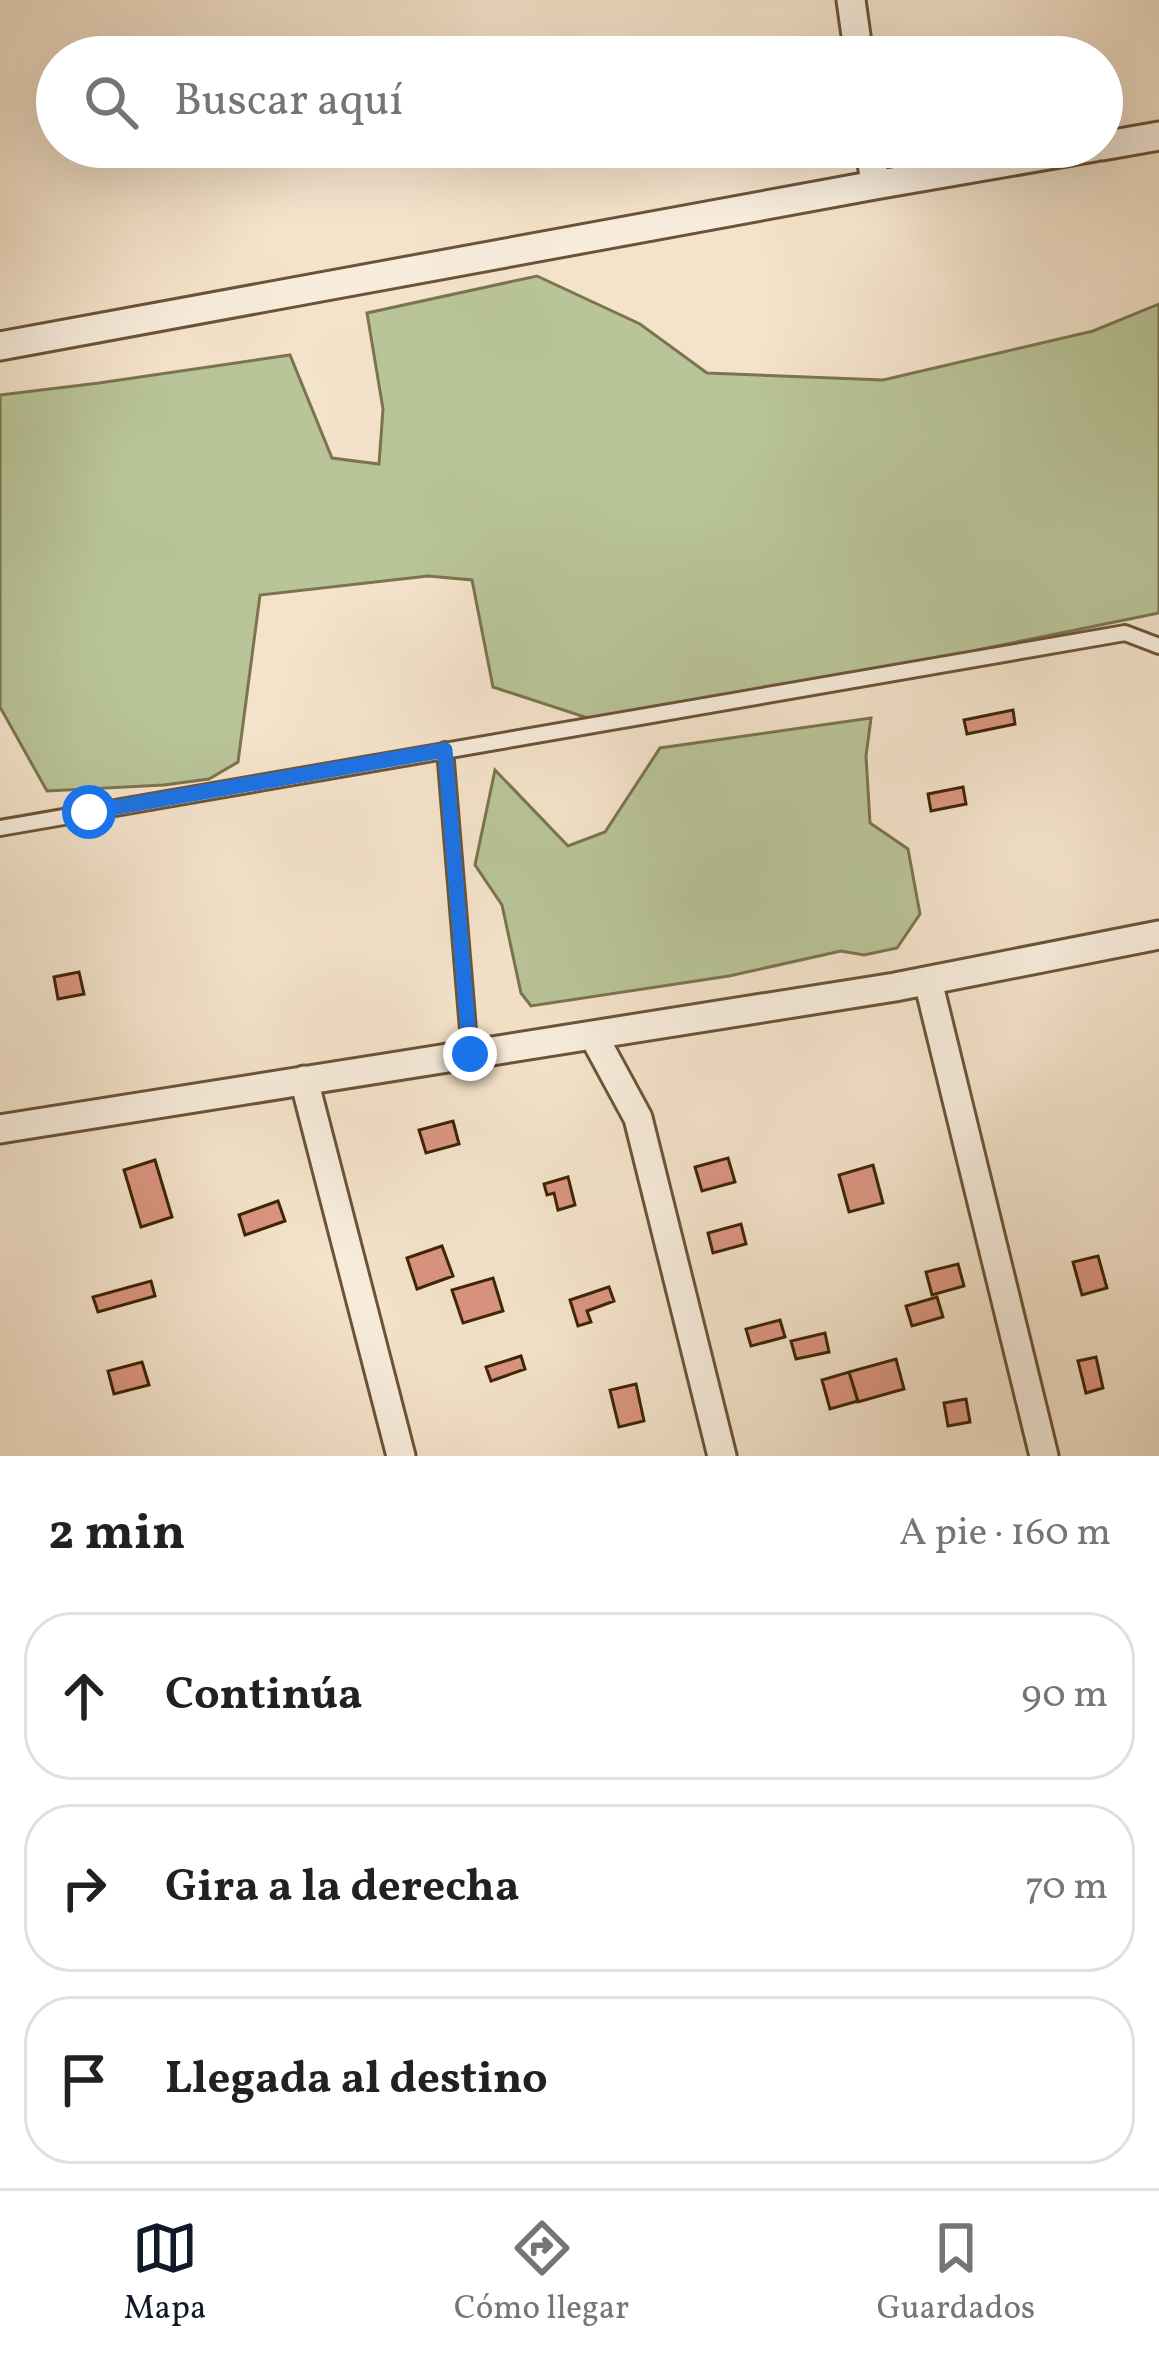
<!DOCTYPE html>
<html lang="es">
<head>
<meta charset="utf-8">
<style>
	:root { --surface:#fff; --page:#f6f6f6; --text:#202124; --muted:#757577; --line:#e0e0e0; --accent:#111827 }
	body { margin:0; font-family:Vollkorn,serif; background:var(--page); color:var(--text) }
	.stop { position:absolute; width:36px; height:36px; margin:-27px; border:9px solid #1a73e8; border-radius:50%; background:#fff }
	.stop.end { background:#1a73e8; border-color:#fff; box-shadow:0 3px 12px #0008 }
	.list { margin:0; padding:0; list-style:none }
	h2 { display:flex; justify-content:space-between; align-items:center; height:156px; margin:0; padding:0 48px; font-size:51px }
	h2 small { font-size:39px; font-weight:400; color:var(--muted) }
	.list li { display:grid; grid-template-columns:78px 1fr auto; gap:36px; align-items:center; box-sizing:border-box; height:168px; margin:0 24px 24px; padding:0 24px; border:3px solid var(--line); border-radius:48px }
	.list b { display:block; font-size:45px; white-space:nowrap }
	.list em { font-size:39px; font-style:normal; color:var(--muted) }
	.icon { flex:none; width:66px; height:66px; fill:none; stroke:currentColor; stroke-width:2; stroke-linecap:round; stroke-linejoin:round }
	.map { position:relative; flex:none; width:1159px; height:1456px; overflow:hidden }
	.search { position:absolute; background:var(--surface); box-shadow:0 12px 48px #0002; left:36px; right:36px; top:36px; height:132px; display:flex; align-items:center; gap:30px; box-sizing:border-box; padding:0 42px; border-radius:66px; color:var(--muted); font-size:45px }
	.sheet { height:732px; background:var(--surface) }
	nav { display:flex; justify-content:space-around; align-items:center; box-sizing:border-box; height:168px; border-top:3px solid var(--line); background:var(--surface); font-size:33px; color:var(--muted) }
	nav a { display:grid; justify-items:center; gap:6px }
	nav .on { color:var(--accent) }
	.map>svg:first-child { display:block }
	.green { fill:#b9c499; stroke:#7b744e; stroke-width:3 }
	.building { fill:#db9582; stroke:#3d2504; stroke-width:3 }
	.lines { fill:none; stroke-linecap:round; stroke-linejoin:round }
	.service-casing { stroke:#6b5436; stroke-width:20 }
	.minor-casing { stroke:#6b5436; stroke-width:33 }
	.service { stroke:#f8eddd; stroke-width:14 }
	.minor { stroke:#f8eddd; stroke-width:27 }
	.route { stroke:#1a73e8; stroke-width:15 }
</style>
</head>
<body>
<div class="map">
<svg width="1159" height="1456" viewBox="0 0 1159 1456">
	<rect width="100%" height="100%" fill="#f4e3cb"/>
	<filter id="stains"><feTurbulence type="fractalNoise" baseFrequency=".00167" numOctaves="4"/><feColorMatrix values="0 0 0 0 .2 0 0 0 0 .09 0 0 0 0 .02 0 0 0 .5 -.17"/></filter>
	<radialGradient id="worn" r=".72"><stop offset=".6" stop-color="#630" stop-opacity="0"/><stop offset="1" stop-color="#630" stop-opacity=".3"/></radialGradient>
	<!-- green -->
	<path class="green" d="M537,276l103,48 67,49 176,7 210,-49 66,-27v309l-550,112 -116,-38 -21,-107 -44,-4 -168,19 -22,167 -29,17 -45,6 -117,6 -47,-84v-312l99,-12 191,-28 42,103 47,6 4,-55 -16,-96z
		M871,718l-5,38 4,67 38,26 12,65 -23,34 -33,7 -23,-4 -112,25 -198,30 -10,-13 -19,-88 -27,-40 20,-95 73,76 37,-14 55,-84z"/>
	<!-- building -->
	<path class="building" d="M1013,710l2,14 -48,10 -3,-14z
		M963,787l3,17 -35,7 -3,-17z
		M79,972l5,22 -26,5 -4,-22z
		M453,1121l6,23 -33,9 -7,-23z
		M728,1158l7,24 -33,9 -7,-24z
		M155,1160l17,57 -31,10 -17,-57z
		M873,1165l10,38 -34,9 -10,-37z
		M568,1177l7,28 -17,5 -4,-17 -7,2 -3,-11z
		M278,1201l7,20 -40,14 -6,-20z
		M741,1224l5,20 -33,9 -5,-20z
		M442,1246l11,30 -36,13 -10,-31z
		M1098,1256l9,32 -25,7 -9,-33z
		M958,1264l6,22 -32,9 -6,-23z
		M493,1278l10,33 -40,12 -11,-33z
		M151,1281l4,15 -57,16 -5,-15z
		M609,1287l5,14 -27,10 4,11 -13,4 -8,-26z
		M937,1297l6,20 -31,9 -6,-20z
		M780,1320l5,17 -34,9 -5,-17z
		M825,1333l4,19 -33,7 -5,-18z
		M521,1356l4,13 -34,12 -5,-14z
		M1096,1357l7,31 -17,5 -8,-32z
		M896,1359l8,30 -46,13 -9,-30z
		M142,1362l7,23 -35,9 -6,-23z
		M849,1372l9,29 -28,8 -8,-29z
		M636,1384l8,37 -25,6 -9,-37z
		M966,1399l4,23 -22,4 -4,-23z"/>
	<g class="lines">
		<defs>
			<path id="service" d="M445,750l25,304
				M0,828l1125,-195 34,13"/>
			<path id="minor" d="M851,0l8,57
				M1102,146l57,-10
				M870,147l5,38 220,-38
				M0,346l875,-161
				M928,981l116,475
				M593,1035l45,83 84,338
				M304,1080l97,376
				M0,1129l895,-142 264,-52"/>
		</defs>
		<!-- service casing -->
		<use href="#service" class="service-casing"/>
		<!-- minor casing -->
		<use href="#minor" class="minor-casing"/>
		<!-- service -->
		<use href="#service" class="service"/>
		<!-- minor -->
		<use href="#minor" class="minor"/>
	</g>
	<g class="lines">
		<!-- route -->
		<path class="route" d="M89,812l356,-62 25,304"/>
	</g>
	<rect width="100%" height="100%" filter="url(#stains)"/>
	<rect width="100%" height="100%" fill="url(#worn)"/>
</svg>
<div class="stop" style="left:89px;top:812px"></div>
<div class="stop end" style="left:470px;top:1054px"></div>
<div class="search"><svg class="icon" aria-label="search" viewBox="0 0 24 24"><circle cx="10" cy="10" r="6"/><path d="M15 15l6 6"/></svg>Buscar aquí</div>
</div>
<section class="sheet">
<h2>2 min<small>A pie · 160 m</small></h2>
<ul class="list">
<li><svg class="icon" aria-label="ahead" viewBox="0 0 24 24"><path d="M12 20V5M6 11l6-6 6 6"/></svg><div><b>Continúa</b></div><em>90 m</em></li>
<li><svg class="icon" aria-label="right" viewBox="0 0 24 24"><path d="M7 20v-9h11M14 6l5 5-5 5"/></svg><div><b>Gira a la derecha</b></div><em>70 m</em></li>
<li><svg class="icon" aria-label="arrive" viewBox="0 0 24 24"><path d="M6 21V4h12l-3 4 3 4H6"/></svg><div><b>Llegada al destino</b></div></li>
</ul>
</section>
<nav>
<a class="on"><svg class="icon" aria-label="map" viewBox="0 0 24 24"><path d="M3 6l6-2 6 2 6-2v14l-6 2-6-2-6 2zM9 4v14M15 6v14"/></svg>Mapa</a>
<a><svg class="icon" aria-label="directions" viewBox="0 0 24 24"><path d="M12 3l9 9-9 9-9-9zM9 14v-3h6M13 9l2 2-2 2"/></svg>Cómo llegar</a>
<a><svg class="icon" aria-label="saved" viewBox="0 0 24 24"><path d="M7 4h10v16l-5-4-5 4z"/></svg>Guardados</a>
</nav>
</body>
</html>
